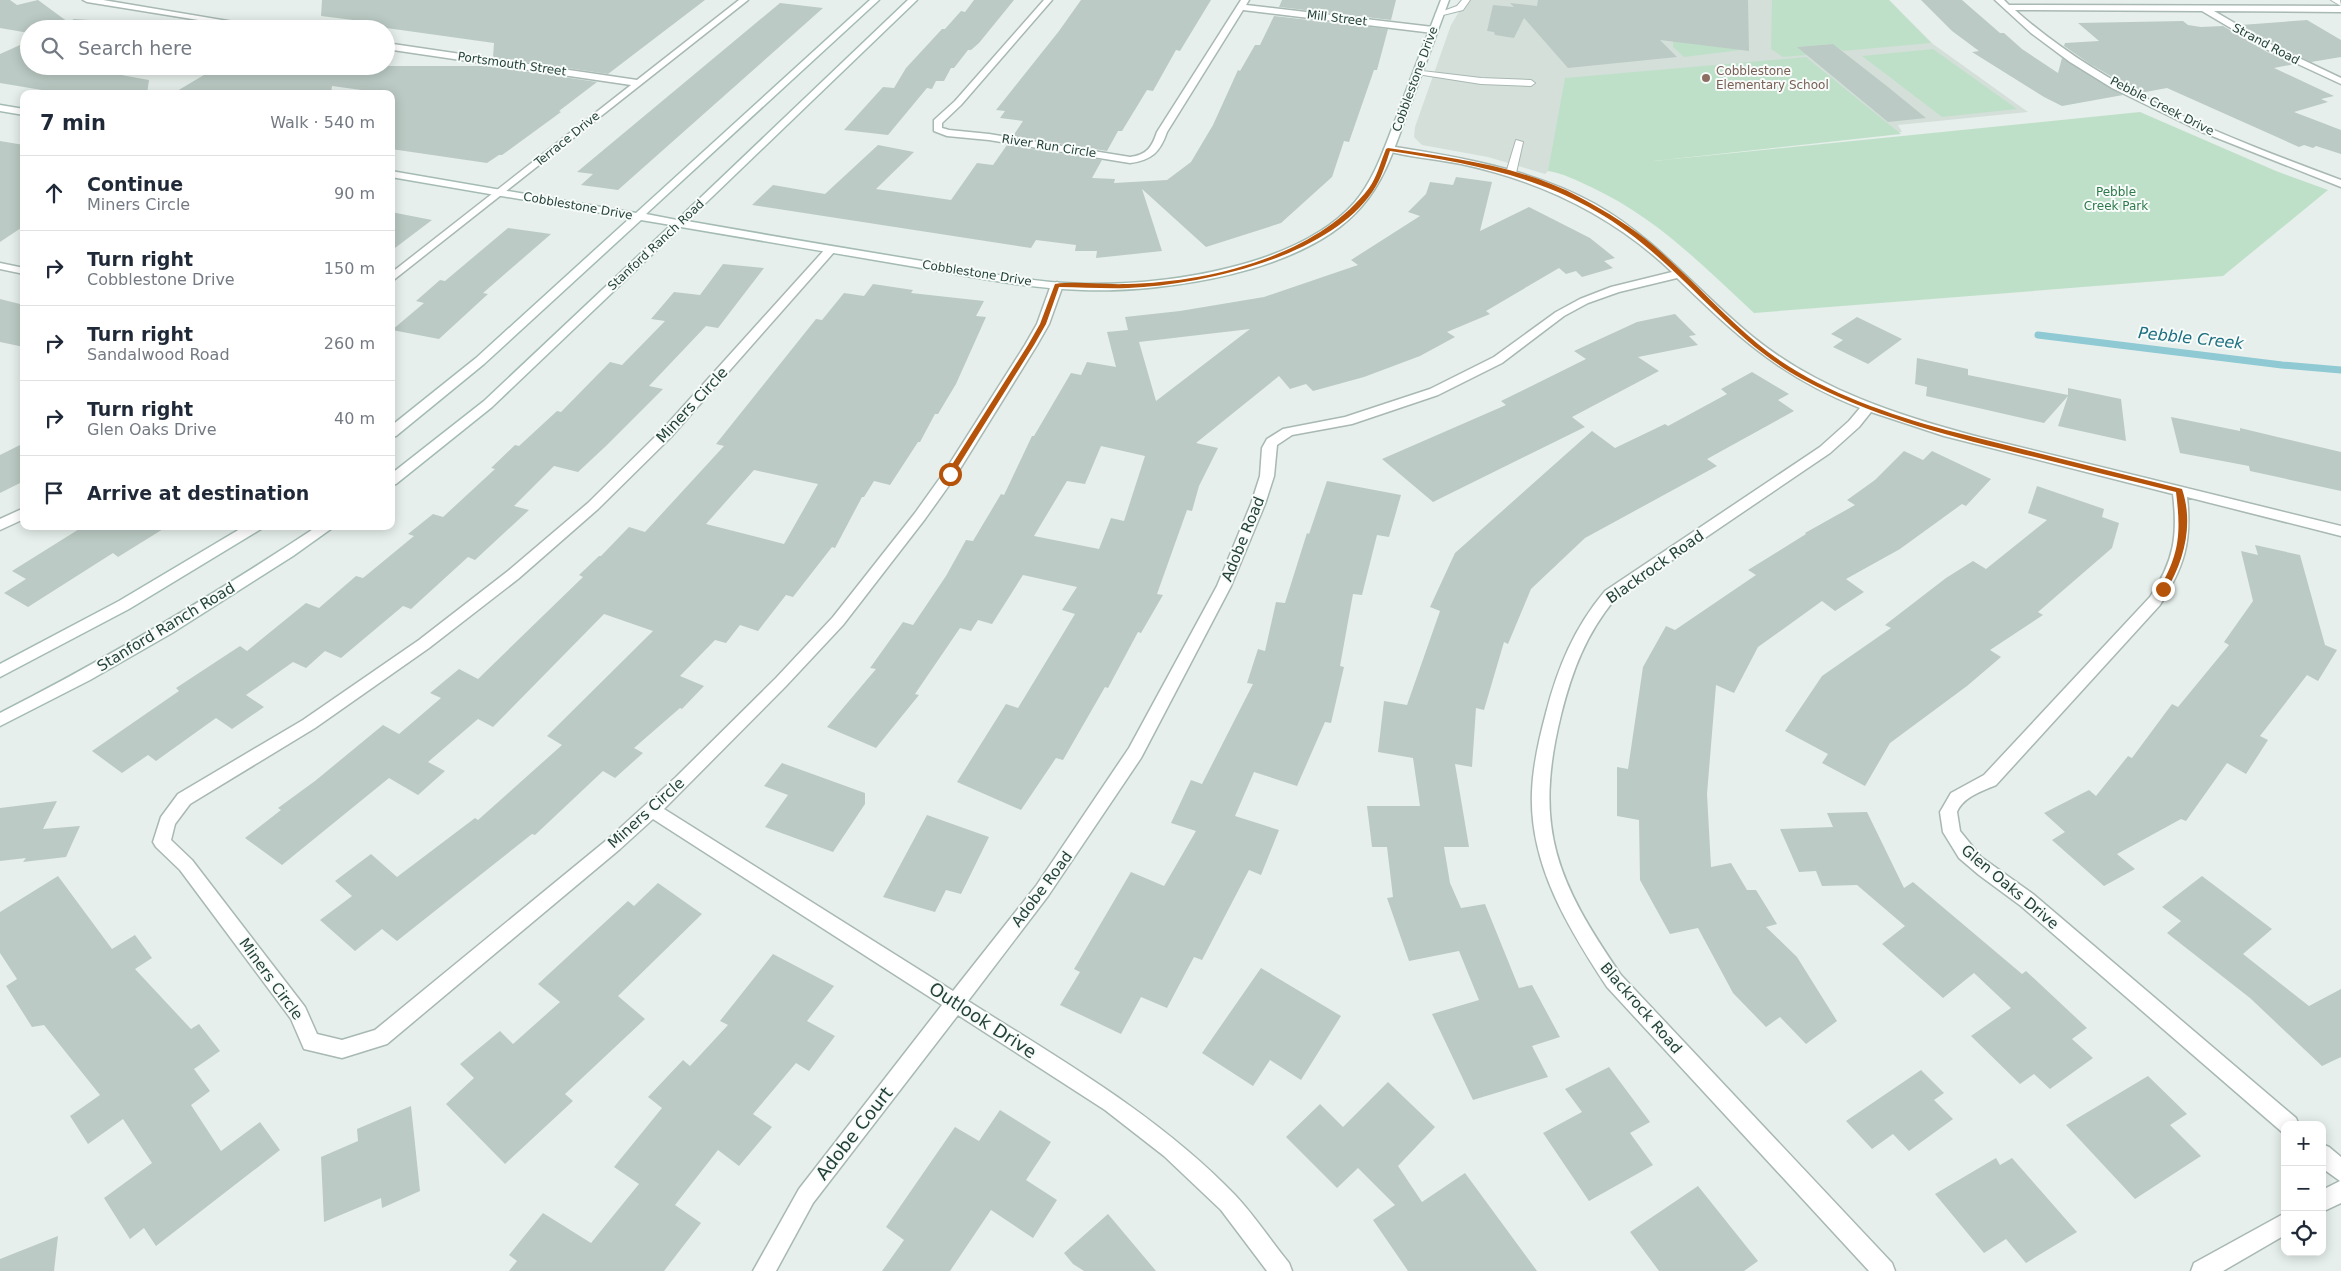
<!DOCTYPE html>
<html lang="en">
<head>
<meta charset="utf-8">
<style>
	:root { --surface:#fff; --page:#f6f6f7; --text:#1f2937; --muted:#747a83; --line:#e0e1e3 }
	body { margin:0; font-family:"DejaVu Sans",sans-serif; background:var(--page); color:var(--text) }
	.controls { position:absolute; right:15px; bottom:15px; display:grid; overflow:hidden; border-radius:10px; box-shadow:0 2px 12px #0003 }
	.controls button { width:45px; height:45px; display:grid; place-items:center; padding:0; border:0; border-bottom:1px solid var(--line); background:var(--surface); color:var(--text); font:25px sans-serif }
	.stop { position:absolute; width:15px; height:15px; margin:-11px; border:4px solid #b45309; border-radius:50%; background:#fff }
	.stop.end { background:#b45309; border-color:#fff; box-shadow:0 1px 5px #0008 }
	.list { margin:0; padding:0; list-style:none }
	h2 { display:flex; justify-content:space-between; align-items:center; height:65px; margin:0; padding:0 20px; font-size:21px }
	h2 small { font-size:16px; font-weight:400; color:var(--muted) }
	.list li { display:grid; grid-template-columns:32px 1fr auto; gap:15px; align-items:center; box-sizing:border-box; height:75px; padding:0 20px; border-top:1px solid var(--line) }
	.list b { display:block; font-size:19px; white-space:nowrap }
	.list p { margin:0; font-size:16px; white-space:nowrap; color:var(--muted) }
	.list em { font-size:16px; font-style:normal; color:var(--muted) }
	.icon { flex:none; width:28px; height:28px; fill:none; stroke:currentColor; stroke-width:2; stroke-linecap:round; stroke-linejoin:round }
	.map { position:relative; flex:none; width:2341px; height:1271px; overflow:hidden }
	.search { position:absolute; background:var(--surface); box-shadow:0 2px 12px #0003; left:20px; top:20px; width:375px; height:55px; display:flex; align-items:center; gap:12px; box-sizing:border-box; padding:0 18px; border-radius:28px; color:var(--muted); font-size:19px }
	.panel { position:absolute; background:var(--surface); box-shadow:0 2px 12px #0003; left:20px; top:90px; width:375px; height:440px; border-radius:10px }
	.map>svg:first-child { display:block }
	.built { fill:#d4dfda }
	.green { fill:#bfe0c8 }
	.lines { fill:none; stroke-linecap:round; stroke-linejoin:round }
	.stream { stroke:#8ec9d4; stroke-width:7 }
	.building { fill:#bbcac4; fill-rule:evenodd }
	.lane-casing { stroke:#a8b8b2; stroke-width:2 }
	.street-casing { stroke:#a8b8b2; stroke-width:3 }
	.secondary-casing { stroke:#a4bbb3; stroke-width:3 }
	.lane { fill:#fff; fill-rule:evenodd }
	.street { fill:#fff; fill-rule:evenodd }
	.secondary { fill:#fff; fill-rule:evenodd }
	.route { fill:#b45309 }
	.education-dot { fill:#8d6e63; stroke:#f7fbf9; stroke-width:2 }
	.labels { text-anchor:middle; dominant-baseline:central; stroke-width:4; stroke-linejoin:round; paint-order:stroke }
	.far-street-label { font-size:12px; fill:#24423a; stroke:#f7fbf9 }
	.far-education-label { font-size:12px; fill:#785e54; stroke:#f7fbf9; text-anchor:start }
	.far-park-label { font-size:12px; fill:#2d7a4b; stroke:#f7fbf9 }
	.street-label { font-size:15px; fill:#24423a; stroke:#f7fbf9 }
	.water-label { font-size:16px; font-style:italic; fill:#1c6f80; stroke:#f7fbf9 }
	.near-street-label { font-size:18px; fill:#24423a; stroke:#f7fbf9 }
</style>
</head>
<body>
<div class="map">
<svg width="2341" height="1271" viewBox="0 0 2341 1271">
	<rect width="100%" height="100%" fill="#e6efeb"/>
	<!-- built -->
	<path class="built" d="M1466,0h423l44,44 95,68 -130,13 4,7 -354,39 -3,3 -57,-17 -66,-12 -8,-8 1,-10 36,-102z"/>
	<!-- green -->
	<path class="green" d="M1772,0h117l42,43 -88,8 -11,-7 -34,3 9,8 -24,2 -12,-8z
		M1673,41l68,9 -57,7 -11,-10z
		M1933,49l84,60 -75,8 -80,-61z
		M1806,57l95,77 -247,27 486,-49 136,59 52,19 -105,86 -469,37c-53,-49 -97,-95 -163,-126 -13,-6 -29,-14 -43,-16l17,-93z"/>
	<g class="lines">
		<!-- stream -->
		<path class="stream" d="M2038,335l244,30 59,5"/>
	</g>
	<!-- building -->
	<path class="building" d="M0,0h10l7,5 21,-5 30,22 6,-3 16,1 39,6 -5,3h-95v4l-29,-5z
		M322,0h383l-97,74 -115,-17 1,-14 -122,-17 -22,-4 3,-2 -32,-4z
		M974,0h40l-35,43 -8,7h-3l-14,18h-3l-7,13h-8l-4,8 -5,-1 -39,47 -44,-5 39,-43 11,1 12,-20 36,-39h3l16,-18 4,1z
		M1081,0h130l-31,51 -4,-1 -23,41 -6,-1 -25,41h-4l-11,20 -94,-15 10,-15 -23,-3 5,-7 -9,-1 63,-79z
		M1282,0h114l-5,20 -112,-13z
		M1538,0h210l1,51 -89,-11 17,17 -109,11 -44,-50 -10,20 -19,-3 -1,-3 -7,-1 6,-26 21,2 -4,-4 27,3z
		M1921,0h41l38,33h4l18,16 36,24 4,-15 61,37 -61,11 -18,-9 -72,-45 7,-1 -27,-20z
		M780,3l43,5 -205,182 -37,-5 12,-11 -16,-2z
		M1274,16l114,13 -11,41h-3l-25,72 -5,-1 -12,36 -51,46 -75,24 -64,-58 20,62 -66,7 1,-7h-22l1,-6 -40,-5 -5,8 -279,-43 21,-20 52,9 53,-49 36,7 -38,37 75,11 26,-37 16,2 14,-20 95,15 -10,18 23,1 -1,4 53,-3 24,-18 22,-37 25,-55 2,1 15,-26h5z
		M2307,20l34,20v17l-30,5 -36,-18 -34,-19z
		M2183,21l5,4 13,2 22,-1 44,26 28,12 -21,4 60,28 -13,3 7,3 -34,10 47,18v24l-25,-8 -3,2 -9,-3 -5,2 -132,-59 -27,5 -50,-29 -26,-18 1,-3 34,-2 -21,-18z
		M29,41v25h42l78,14 -2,14h-81l-66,-11v-29z
		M1833,44l55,43 38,31 -38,4 -91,-75z
		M219,66h271l107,16 -38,29 2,1 -59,43h-3l-12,8 -96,-14v-55l-59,-8 -1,8h-159z
		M0,141l24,4v81l-24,16z
		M1456,177l36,5 -12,49 49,-24 61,31 25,20 -11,3 9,7 -31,9 -6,-6 -10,3 -7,-6 -73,43 4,3 -43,18 8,5 -35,19 -56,21 -51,14 -7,-7 -16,5 -11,-13 -83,67 22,5 -19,38 -7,25 -5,-1 -30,84 6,1 -22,38 -3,-1 -30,56 -3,-1 -42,73 -7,-2 -35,52 -64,-28 49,-78 12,4 57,-94 -13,-4 15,-23 -54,-12 -31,49 -14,-4 -7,11 -11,-3 -45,66 4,1 -43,53 -49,-21 49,-58 -6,-1 33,-46 10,3 33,-49 20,-36 7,1 28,-47 3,1 28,-59h2l37,-63 10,2 6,-13 29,5 -9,-35 21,-2 -3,-13 55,-6 84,-14 94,-32 -7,-5 69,-44 -12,-4 18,-18 4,-12 23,3zM1250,329l-94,72 -17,-59zM1101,446l44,10 -21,65 -13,-3 -12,31 -65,-13 33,-55 18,3z
		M391,212l41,8 -41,31z
		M508,228l43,6 -68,59 5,1 -49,45 -47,-9 32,-27 -8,-2 24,-21 5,1z
		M723,264l41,4 -46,60 -12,-2 -57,60 14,3 -57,57 -28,26 -24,-6 -40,40 15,4 -54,50 -7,-3 -57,52 -8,-3 -62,52 -16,-7 -19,17 -13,-6 -47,33 18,12 -32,22 -16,-11 -60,43 -8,-6 -26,18 -30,-22 87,-60 -3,-3 64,-42 7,5 59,-48 13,5 37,-32 7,2 51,-42 -6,-2 25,-20 10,3 52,-48 -4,-1 24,-23 4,1 38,-35 4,1 49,-50 12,3 43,-44 -14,-2 23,-27 26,3z
		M873,284l40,6 -2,3 73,8 -8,15 10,1 -30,67 -18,30h-3l-15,28h-2l-28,43 -16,-4 -10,16h-2l-27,51 -3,-1 -39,50 -7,-2 -28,36 -18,-6 -14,18 -11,-3 -35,36 24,10 -22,23 -2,-1 -46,40 9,5 -28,25 -12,-7 -68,64 -3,-1 -135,107 -15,-12 -27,22 -35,-31 32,-24 -17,-15 36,-27 26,23 78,-59 3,2 84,-75 -15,-9 106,-105 -49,-17 -111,113 -15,-8 -50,43 17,9 -27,24 -29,-17 -107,87 -37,-27 36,-28 -3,-2 37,-27 68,-56 16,9 42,-36 -11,-5 29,-24 19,10 105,-102 -4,-2 20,-19h2l28,-29 16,5 79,-86 -8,-2 100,-125 6,1 22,-27 20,3zM754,470l64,14 -34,60 -78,-20z
		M0,299l24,6v42l-24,-5z
		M1675,314l21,21 -7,1 9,9 -60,12 21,14 -87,46 13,10 -152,75 -51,-43 124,-54 -5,-4 85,-42 -12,-8 63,-29z
		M1857,317l45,22 -34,25 -35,-17 10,-7 -12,-6z
		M1917,358l51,11v6l100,20v-7l53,11 5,42 -68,-15 10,-30 -24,27 -118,-27 1,-9 -12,-3z
		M1752,372l37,22 -11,6 16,11 -87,48 10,7 -132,72 -54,51 -23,55 -4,-2 -20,68 -8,-2 -4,59 -17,-3 14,83h-25l6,36 11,25 24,-4 34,84 13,-3 28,52 -28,9 16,31 -75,23 -41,-86 47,-14 -20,-49 -50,10 -22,-63 6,-1 -6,-50h-15l-5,-41h53l-7,-48 -35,-6 6,-51 23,4 33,-94 -10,-4 25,-54 137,-122 23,17 50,-24 3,2 59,-32 -6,-5z
		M2171,417l69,14v-3l101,24v39l-91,-20 -1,-5 -69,-13z
		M24,443v38l-24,12v-38z
		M1904,451l19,9 9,-9 59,28 -25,27 -4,-2 -62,45 -54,30 18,13 -29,19 -13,-10 -64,46 -24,46 -18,-8 -9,109 4,73 20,-4 16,27h9l21,34 -11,3 31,30 40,64 -31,23 -26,-27 -14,10 -33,-34 -35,-65 -28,6 -30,-54 -1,-60 -22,-4v-49l11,2 15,-102 23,-41 9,4 81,-55 -8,-5 58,-36 -1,-1 50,-28 -8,-5 28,-20z
		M1327,481l74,14 -12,42 -12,-2 -15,60 -9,-1 -13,72 4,1 -13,56 -6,-1 -28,64 -43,-14 -19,44 44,14 -18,45 -12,-5 -47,90 -8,-3 -27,51 -26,-11 -20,37 -61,-29 20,-33 -6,-3 57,-97 33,14 32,-55 -25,-8 20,-43 11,4 51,-100 -6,-1 11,-34 7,2 11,-49 9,1 22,-70 2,1z
		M2037,486l67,23 -2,8 17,6 -7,25 -74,64 5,3 -53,35 11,7 -34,29 -77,57 -25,43 -43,-23 6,-9 -43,-23 37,-55 69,-48 -6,-3 61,-47 27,-17 13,8 61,-49 -19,-7z
		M84,526h84l-50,31 -5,-4 -85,54 -24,-14 22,-14 -14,-8z
		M2255,545l45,10 25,90 12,5 -19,31 -11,-6 -47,61 8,4 -22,34 -19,-11 -41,58 -5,-2 -64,35 18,15 -31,17 -52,-46 13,-8 -21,-19 45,-23 7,6 32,-40 4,2 40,-54 6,3 51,-62 -5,-3 29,-41 -12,-50 17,4z
		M782,763l83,30v11l-32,48 -68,-25 23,-32 -24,-9z
		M57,801l-14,28 37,-3 -14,31 -43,5 3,-4 -26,3v-53z
		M1867,812l37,76 9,-6 109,92 4,-3 61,57 -15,11 21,19 -43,31 -16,-15 -14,10 -49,-48 40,-28 -37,-35 -31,25 -61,-54 23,-18 -48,-41 -35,1 -6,-15 -17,1 -19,-43 53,-2 -6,-14z
		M927,815l62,22 -28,57 -15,-4 -11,22 -52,-15z
		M58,876l54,73 23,-14 17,23 -17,11 56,60 8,-5 21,27 -26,18 16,22 -19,14 30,46 39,-29 20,28 -124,96 -12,-18 -14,11 -26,-41 48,-35 -29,-44 -35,25 -18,-28 30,-21 -56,-70 -12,2 -26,-41 11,-7 -17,-26v-41z
		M2202,876l70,53 -29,25 66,52 32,-17v68l-19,9 -72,-68 -83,-65 14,-12 -19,-14z
		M658,883l44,31 -84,82 27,23 -80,75 8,7 -68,63 -59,-60 28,-26 -14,-14 40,-33 13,13 47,-42 -22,-18 90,-83 6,5z
		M773,954l61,32 -27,35 28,15 -26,35 -13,-8 -43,51 19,13 -33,39 -21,-16 -43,55 26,18 -37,48h-155l8,-10 -8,-6 34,-42 48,30 48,-59 -25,-17 48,-59 -14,-11 35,-37 7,6 38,-41 -8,-4z
		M1261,968l80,48 -40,64 -31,-20 -17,26 -51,-33z
		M1609,1067l41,55 -20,11 23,32 -64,36 -46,-68 39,-21 -17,-23z
		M1921,1070l23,23 -10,7 19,19 -44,32 -16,-17 -21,15 -26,-28z
		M2148,1076l39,38 -17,11 31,31 -66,43 -69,-74z
		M1388,1082l47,45 -37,39 24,36 43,-29 72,98h-129l-35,-51 22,-15 -37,-37 -21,20 -51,-51 34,-33 23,23z
		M411,1106l9,85 -38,17 -1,-10 -57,24 -3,-65 37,-16 -1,-12z
		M1000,1110l51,32 -25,38 31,20 -24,38 -42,-28 -41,61h-68l22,-31 -18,-13 69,-100 24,14z
		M1996,1158l4,7 12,-7 65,74 -51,31 -20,-24 -22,14 -49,-59z
		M1698,1186l60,75 -14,10h-85l-29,-39z
		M1108,1214l48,57h-72l-11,-7 -9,-11z
		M58,1236l-4,35h-54v-12z"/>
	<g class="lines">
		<defs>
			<path id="lane" d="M1462,0h8l-7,10 -24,6 -4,-2 22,-8z
				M2331,0h9l1,6z
				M1414,70l67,8 50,2 4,3 -4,3 -50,-2 -64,-10h-3z
				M1516,140l7,2 -7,31 -5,3 -5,-3z"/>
			<path id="street" d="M83,0h20l173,29h-22l-167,-27z
				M739,0h9l-357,282v-9l240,-188 -245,-36v-6l251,37z
				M1044,0h8l-91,105 -19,18v5l7,2 40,4 141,23c17,-2 22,-10 27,-25l84,-132h8l-3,5 187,22 4,3 -4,3 -190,-23 -76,122c-7,20 -15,28 -37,31l-141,-23 -42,-4 -13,-5v-11l21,-19z
				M1995,0h9l5,5 332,1v6l-127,-1 60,35 67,32v6l-73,-34 -66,-39 -187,-1c93,83 211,127 326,170v7l-139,-55 -90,-44 -42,-26 -39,-29z
				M1389,146c70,11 143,23 206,58 62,35 104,89 158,133 65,53 146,79 226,100l362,89v10l-154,-39c5,45 -3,70 -27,108l-164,180c-14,6 -33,12 -39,27l3,19 21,26 52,37 263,224 3,7h-14v8l-3,-1 -261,-226 -42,-31 -20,-17 -16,-26 -3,-20 11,-19 33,-18 166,-178c24,-36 28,-61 23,-103l-229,-58 -73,-24 -12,15 -29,26 -215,146c-29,35 -43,72 -54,116 -28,113 -4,167 60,260l271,288 3,8h-26l-262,-284c-38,-58 -78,-122 -75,-195 1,-27 7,-53 14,-79 12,-46 28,-85 59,-122l215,-144 29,-26 11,-13c-80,-31 -123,-72 -183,-130l-58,14 -31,11 -24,13 -62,47 -64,32 -86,29 -60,11 -15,10 -3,31 -9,28 -34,82 -90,172 -93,138 -80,105c93,59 190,114 267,194 19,20 36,46 54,68l3,8h-25l-46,-61 -57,-54 -59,-46 -147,-95 -145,188 -37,68h-23l46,-82 143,-184 -289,-186 -33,30 -233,195 -45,14 -38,-9 -13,-30 -111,-149 -24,-23 -3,-5 8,-25 17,-23 125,-74 116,-80 89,-69 80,-68 73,-72 166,-184h8v4l-164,186 -73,72 -80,70 -89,69 -114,80 -125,76 -15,20 -4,16 21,20 113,147 12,27 25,6 33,-10 233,-191 68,-62 100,-99 57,-61 82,-104 30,-42 80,-126 12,-21 14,-39 6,-3 6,3 -14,39 -12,21 -82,132 -30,42 -82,106 -57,61 -122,123 289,182 83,-105 93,-138 88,-162 34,-82 9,-28 2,-28 5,-9 16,-10 62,-12 85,-28 64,-32 62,-45 24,-13 31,-12 61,-15c-60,-57 -131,-91 -211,-108 -25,-5 -51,-7 -75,-13l-2,-2z
				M0,263l24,5v6l-24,-5z
				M24,508v11l-24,11v-11z
				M2322,1144l7,3 12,10v46l-19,9v-22l18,-9 -18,-13z
				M2285,1213v22l-62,36h-32l3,-8z"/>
			<path id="secondary" d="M870,0h9l-233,214 31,6 231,-220h9l-230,221c78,14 157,27 235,40 54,10 109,22 163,23 82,1 213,-17 270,-82 21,-25 30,-57 42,-86 14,-39 29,-77 44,-116h8c-14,38 -28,76 -42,114 -12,32 -22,66 -45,92 -56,66 -196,87 -279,84 -56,-2 -111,-13 -167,-23 -78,-13 -156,-27 -235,-40l-189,180 -96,77 -5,1v-11l93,-73 187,-176 -30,-5 -157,144 -88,72 -5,1v-11l85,-68 154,-140 -239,-41v-6l245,42z
				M0,105l24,4v6l-24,-4z
				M245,526h18l-2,3 -132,80 -129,68v-13l119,-63z
				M318,526h17l-42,30 -121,77 -82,47 -90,46v-13c110,-56 215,-119 318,-187z"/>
		</defs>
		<!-- lane casing -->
		<use href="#lane" class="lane-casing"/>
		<!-- street casing -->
		<use href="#street" class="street-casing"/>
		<!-- secondary casing -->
		<use href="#secondary" class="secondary-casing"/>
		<!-- lane -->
		<use href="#lane" class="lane"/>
		<!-- street -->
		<use href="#street" class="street"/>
		<!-- secondary -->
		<use href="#secondary" class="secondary"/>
	</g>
	<!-- route -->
	<path class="route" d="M1388,148c65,10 135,18 193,50 26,14 51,29 73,48 36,31 68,68 104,98 53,44 124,68 188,86l236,59c12,35 2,72 -16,102h-5l-2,-2c21,-36 22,-57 17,-97 -54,-13 -108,-27 -162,-40 -73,-18 -145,-37 -212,-73 -59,-32 -102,-87 -153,-130 -77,-67 -161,-83 -259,-98 -4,12 -8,25 -14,35 -41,70 -173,99 -248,102 -23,1 -46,-1 -69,-1l-13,37 -12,21 -82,131h-5l-1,-2 82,-129 12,-21 15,-40c23,-3 48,1 72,0 83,-2 190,-28 242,-96 8,-11 12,-27 17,-39z"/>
	<!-- markers -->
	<circle class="education-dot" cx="1706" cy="78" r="5"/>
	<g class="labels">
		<!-- far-street labels -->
		<g class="far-street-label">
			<text transform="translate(1337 18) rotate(7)">Mill Street</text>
			<text transform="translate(2266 44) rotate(28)">Strand Road</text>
			<text transform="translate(512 64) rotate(8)">Portsmouth Street</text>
			<text transform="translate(1415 79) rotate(-70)">Cobblestone Drive</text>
			<text transform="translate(2162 106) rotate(27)">Pebble Creek Drive</text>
			<text transform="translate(567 139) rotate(-39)">Terrace Drive</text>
			<text transform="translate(1049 146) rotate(9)">River Run Circle</text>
			<text transform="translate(578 206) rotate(10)">Cobblestone Drive</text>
			<text transform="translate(656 245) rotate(-43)">Stanford Ranch Road</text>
			<text transform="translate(977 273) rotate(9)">Cobblestone Drive</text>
		</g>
		<!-- far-education labels -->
		<g class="far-education-label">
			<text x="1716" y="71">Cobblestone<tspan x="1716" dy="14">Elementary School</tspan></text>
		</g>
		<!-- far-park labels -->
		<g class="far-park-label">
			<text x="2116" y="192">Pebble<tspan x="2116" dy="14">Creek Park</tspan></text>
		</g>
		<!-- street labels -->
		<g class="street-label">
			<text transform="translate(692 405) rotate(-47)">Miners Circle</text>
			<text transform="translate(1243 539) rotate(-68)">Adobe Road</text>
			<text transform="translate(1655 567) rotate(-35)">Blackrock Road</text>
			<text transform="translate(166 627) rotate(-31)">Stanford Ranch Road</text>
			<text transform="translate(646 813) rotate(-42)">Miners Circle</text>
			<text transform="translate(2010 887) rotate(40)">Glen Oaks Drive</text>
			<text transform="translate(1042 889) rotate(-53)">Adobe Road</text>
			<text transform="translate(271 979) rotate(54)">Miners Circle</text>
			<text transform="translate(1641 1008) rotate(49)">Blackrock Road</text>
		</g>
		<!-- water labels -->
		<g class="water-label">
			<text transform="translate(2191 338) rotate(6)">Pebble Creek</text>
		</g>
		<!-- near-street labels -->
		<g class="near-street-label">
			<text transform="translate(983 1020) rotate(33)">Outlook Drive</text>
			<text transform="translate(854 1133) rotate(-52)">Adobe Court</text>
		</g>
	</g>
</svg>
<div class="controls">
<button>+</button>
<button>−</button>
<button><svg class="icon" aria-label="locate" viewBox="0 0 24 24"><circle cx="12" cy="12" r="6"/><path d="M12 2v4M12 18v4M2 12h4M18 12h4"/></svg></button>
</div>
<div class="stop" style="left:950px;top:474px"></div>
<div class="stop end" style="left:2163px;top:589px"></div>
<div class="search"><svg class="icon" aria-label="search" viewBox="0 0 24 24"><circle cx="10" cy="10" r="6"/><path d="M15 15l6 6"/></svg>Search here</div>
<section class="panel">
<h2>7 min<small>Walk · 540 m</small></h2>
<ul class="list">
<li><svg class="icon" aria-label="ahead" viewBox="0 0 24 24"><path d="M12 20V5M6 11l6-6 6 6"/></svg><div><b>Continue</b><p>Miners Circle</p></div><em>90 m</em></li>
<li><svg class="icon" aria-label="right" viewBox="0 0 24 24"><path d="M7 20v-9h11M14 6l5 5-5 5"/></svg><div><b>Turn right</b><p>Cobblestone Drive</p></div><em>150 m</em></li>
<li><svg class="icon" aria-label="right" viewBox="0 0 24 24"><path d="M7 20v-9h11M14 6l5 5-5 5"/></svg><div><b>Turn right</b><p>Sandalwood Road</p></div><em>260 m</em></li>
<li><svg class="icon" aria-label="right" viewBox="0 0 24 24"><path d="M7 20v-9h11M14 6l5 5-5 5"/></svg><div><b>Turn right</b><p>Glen Oaks Drive</p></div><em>40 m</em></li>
<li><svg class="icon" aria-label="arrive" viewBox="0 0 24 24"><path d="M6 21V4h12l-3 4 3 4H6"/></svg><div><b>Arrive at destination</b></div></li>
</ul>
</section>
</div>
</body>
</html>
